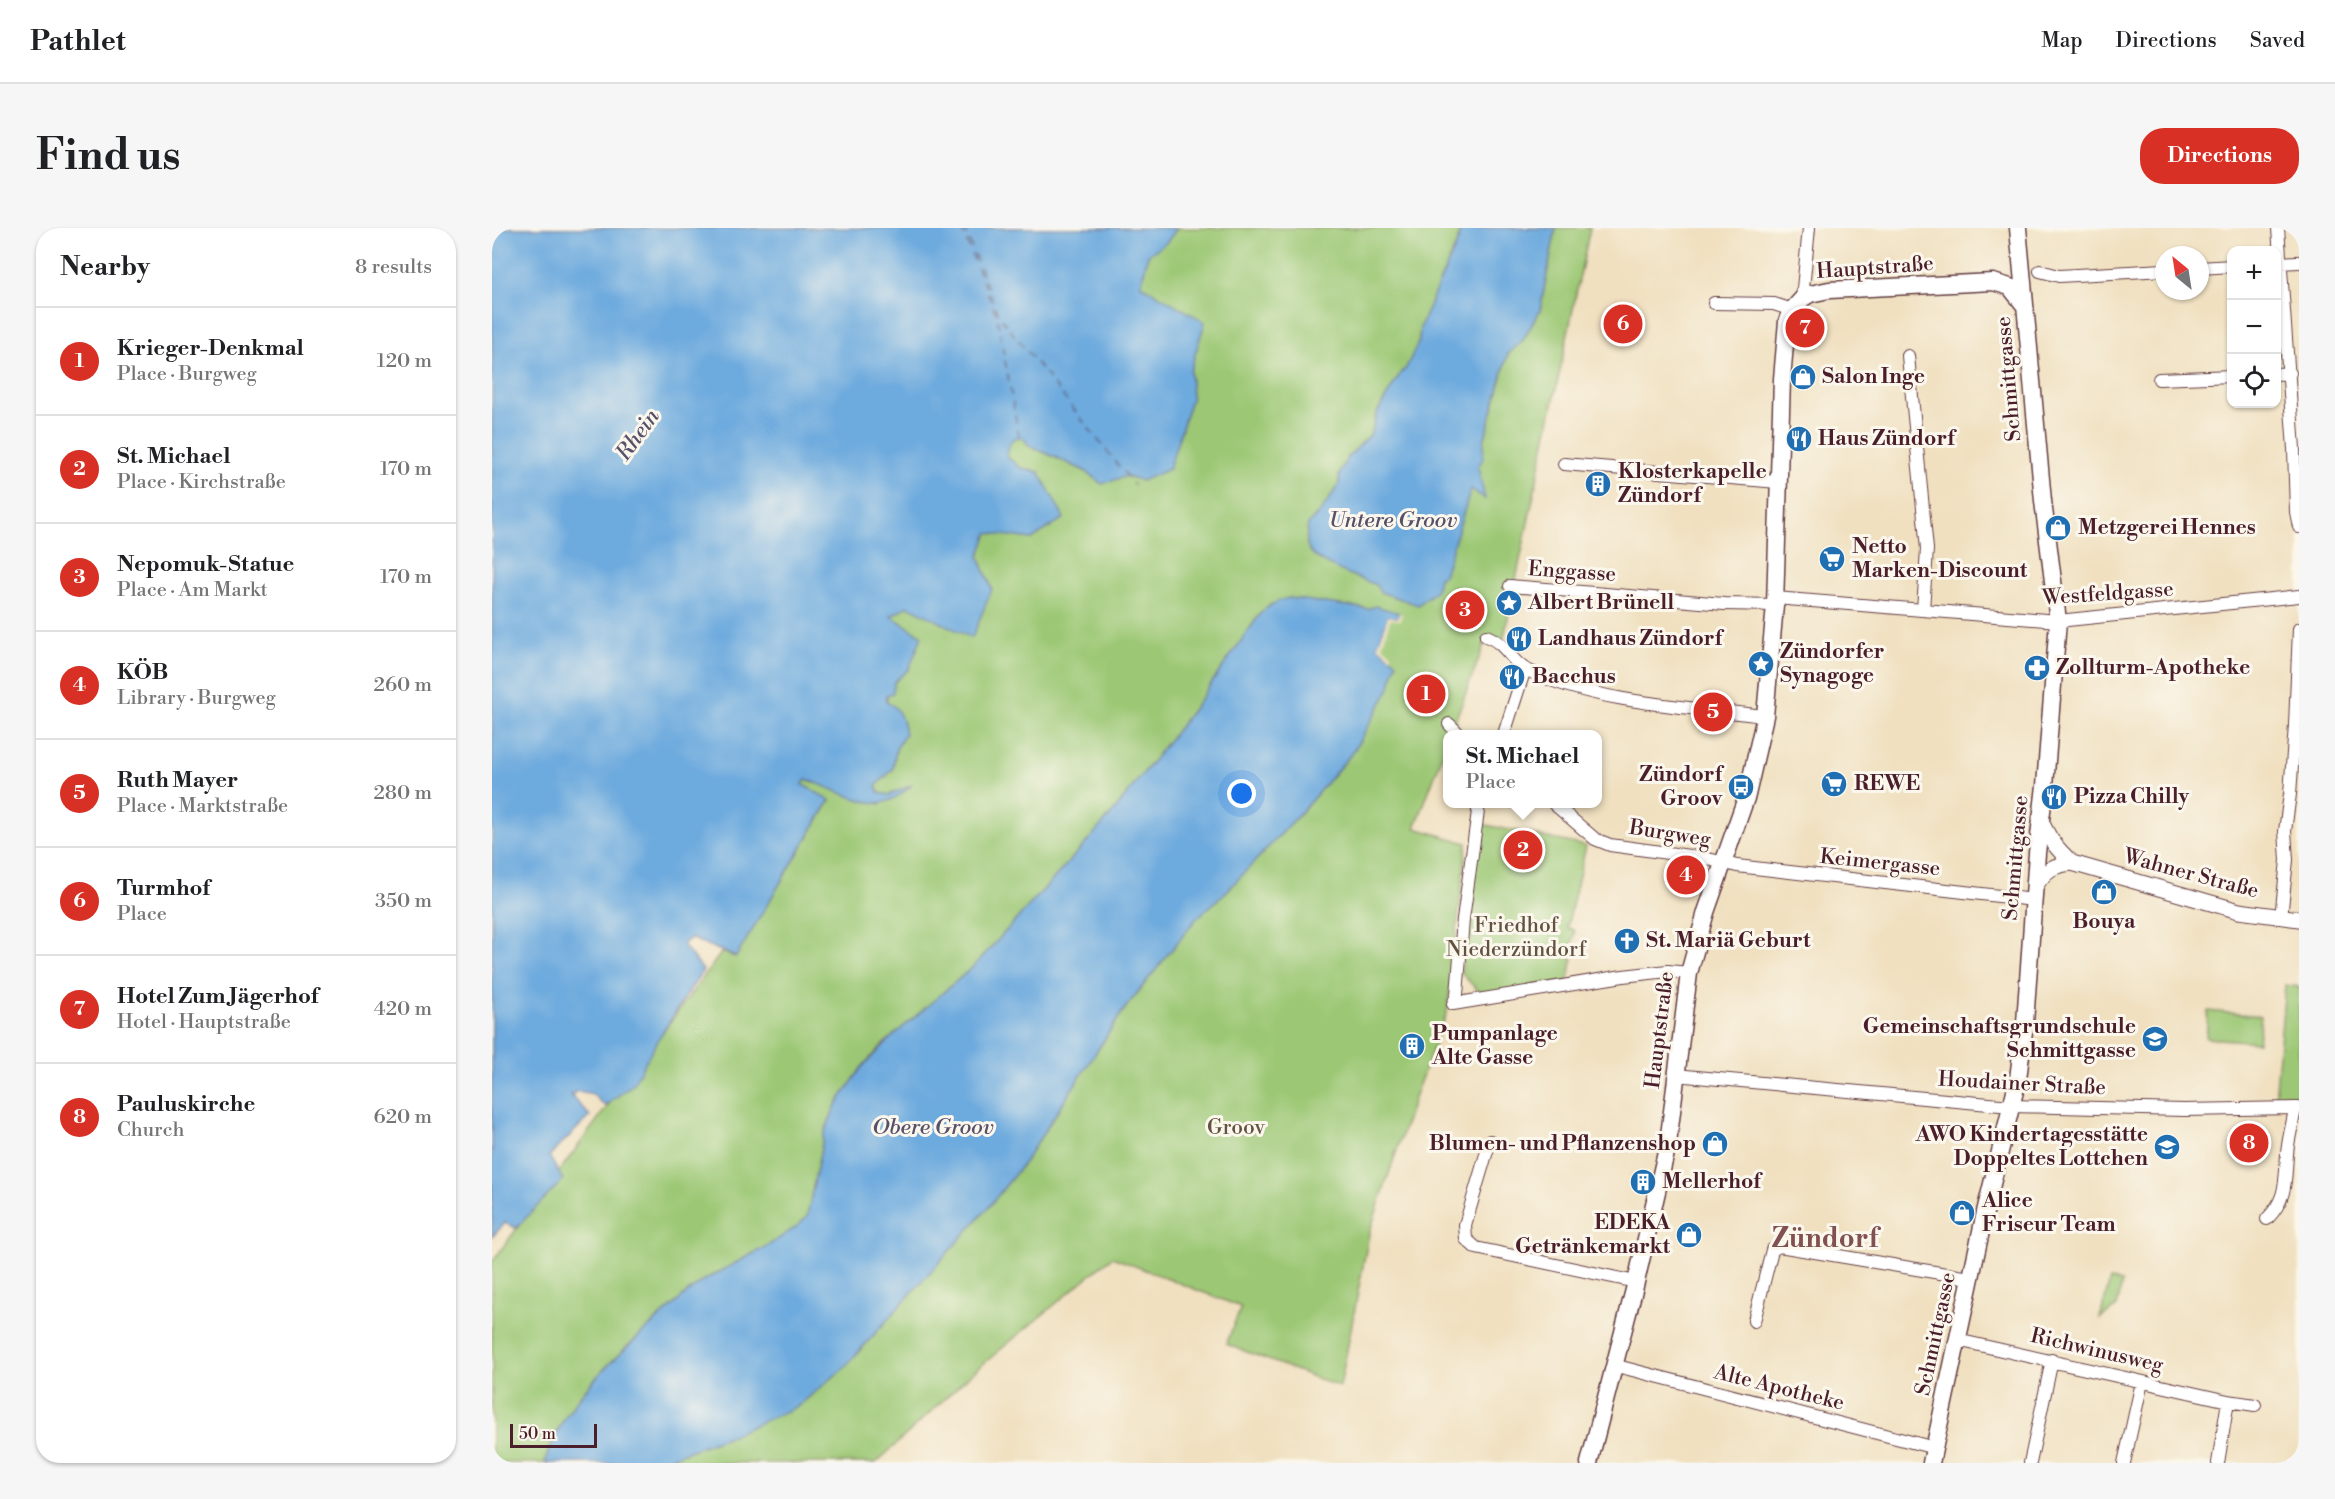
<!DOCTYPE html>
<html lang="en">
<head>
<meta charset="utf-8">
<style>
	:root { --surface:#fff; --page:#f6f6f6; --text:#202124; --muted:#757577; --line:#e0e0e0; --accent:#d93025 }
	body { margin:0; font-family:"Libre Bodoni",serif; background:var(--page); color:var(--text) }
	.controls { position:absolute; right:18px; top:18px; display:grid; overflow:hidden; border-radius:12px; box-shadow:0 2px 4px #0004 }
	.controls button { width:54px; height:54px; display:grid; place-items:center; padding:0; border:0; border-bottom:2px solid var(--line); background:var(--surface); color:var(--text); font:30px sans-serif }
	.compass { position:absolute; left:1663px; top:18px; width:54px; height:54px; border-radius:50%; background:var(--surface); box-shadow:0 2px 4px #0004; rotate:330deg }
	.scale { position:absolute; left:18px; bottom:15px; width:87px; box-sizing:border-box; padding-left:6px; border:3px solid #4a1f2b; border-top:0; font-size:16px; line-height:21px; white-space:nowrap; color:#4a1f2b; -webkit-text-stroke:4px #fbf7ec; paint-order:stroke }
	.you { position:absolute; left:750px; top:566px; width:21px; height:21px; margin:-15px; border:4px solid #fff; border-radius:50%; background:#1a73e8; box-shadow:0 0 0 9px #1a73e833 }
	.badge { display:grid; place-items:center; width:39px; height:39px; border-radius:50%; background:var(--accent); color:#fff; font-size:20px; font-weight:700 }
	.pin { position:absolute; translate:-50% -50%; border:3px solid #fff; box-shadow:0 2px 6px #0006 }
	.popup { position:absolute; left:951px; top:502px; width:159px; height:78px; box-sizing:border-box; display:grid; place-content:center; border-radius:12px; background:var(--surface); filter:drop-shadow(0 2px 4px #0005); font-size:20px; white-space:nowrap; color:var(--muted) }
	.popup b { font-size:22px; color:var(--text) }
	.popup::after { content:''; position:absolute; left:50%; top:100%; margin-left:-12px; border:12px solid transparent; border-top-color:var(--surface) }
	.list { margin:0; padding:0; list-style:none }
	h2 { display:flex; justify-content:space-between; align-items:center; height:78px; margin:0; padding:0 24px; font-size:26px }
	h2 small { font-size:20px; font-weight:400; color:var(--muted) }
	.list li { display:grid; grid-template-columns:39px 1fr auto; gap:18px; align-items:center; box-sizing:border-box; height:108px; padding:0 24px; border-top:2px solid var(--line) }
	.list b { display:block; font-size:22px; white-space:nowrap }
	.list p { margin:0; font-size:20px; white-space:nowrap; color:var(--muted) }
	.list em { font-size:20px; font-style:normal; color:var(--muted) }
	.icon { flex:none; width:33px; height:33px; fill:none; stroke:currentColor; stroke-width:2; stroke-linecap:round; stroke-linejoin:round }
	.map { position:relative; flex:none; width:1807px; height:1235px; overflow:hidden; border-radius:24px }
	header { display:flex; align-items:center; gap:36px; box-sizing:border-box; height:84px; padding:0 30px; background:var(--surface); border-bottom:2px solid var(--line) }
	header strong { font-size:28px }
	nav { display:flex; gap:33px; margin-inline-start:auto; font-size:21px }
	.intro { display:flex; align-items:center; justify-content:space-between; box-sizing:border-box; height:144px; padding:0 36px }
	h1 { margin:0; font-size:42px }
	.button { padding:15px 27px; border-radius:24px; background:var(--accent); color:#fff; font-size:21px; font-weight:700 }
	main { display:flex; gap:36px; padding:0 36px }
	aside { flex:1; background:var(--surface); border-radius:24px; box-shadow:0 2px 4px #0004 }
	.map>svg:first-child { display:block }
	.green { fill:#9cc875; stroke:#737450; stroke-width:1.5 }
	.water { fill:#6daade; stroke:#5c6484; stroke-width:1.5 }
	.pier { fill:#f0e0c0 }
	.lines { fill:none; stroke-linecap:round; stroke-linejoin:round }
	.ferry { stroke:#56506a; stroke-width:1.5; stroke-dasharray:8 6; stroke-linecap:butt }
	.minor-casing { stroke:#633c41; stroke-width:14 }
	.tertiary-casing { stroke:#633c41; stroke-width:17 }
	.secondary-casing { stroke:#633c41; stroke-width:19 }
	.minor { stroke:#fff; stroke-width:12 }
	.tertiary { stroke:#fff; stroke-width:15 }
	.secondary { stroke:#fff; stroke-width:16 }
	.labels { text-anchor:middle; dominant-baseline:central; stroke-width:6; stroke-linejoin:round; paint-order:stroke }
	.street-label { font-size:21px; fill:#4a1f2b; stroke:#fbf7ec }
	.poi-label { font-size:21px; font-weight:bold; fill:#4a1f2b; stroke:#fbf7ec; text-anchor:start }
	.park-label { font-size:21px; fill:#635241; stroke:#fbf7ec }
	.water-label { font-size:22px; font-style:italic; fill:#56506a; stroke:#fbf7ec }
	.district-label { font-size:27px; font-weight:bold; fill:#815050; stroke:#fbf7ec }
</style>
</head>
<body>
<header>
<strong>Pathlet</strong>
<nav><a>Map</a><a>Directions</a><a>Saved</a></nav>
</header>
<div class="intro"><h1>Find us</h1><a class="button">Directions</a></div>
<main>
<aside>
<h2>Nearby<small>8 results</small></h2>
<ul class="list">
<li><span class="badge">1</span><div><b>Krieger-Denkmal</b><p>Place · Burgweg</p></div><em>120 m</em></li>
<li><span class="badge">2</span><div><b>St. Michael</b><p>Place · Kirchstraße</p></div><em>170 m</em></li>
<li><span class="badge">3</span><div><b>Nepomuk-Statue</b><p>Place · Am Markt</p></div><em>170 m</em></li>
<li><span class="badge">4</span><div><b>KÖB</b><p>Library · Burgweg</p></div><em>260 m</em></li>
<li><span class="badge">5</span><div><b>Ruth Mayer</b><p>Place · Marktstraße</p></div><em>280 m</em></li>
<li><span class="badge">6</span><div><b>Turmhof</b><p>Place</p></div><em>350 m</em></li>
<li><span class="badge">7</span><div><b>Hotel Zum Jägerhof</b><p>Hotel · Hauptstraße</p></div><em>420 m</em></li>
<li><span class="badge">8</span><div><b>Pauluskirche</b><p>Church</p></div><em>620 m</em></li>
</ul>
</aside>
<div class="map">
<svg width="1807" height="1235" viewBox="0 0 1807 1235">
	<rect width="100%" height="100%" fill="#fbf7ec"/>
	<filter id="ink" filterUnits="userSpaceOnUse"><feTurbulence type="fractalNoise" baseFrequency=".0167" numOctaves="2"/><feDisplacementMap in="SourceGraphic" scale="12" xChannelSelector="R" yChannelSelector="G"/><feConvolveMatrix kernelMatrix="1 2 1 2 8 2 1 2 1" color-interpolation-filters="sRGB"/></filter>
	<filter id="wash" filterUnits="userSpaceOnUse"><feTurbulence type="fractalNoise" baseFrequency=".008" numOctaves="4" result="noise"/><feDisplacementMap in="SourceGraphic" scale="24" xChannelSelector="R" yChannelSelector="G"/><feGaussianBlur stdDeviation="1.35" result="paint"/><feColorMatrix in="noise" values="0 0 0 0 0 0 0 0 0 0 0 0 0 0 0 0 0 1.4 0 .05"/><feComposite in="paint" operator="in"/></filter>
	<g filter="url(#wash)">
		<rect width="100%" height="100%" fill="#f0e0c0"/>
		<!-- green -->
		<path class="green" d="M685,0h283l-2,13 -23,51 -15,36 -1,13 -13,27 -6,6 -22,37 -8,24 -21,21 -10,18v10l-17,26 -9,8 66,70 40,15c12,-8 18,-10 20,-26l5,-2 27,-87 13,10 -6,-31 6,-26 24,-87 15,-14 17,-30 16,-82h34l-88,418 -16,-6 -36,94h-2v6l-33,88 52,15 -20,169 -32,83 -46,139 -29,153 -114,-43 15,-37 -129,-50 -141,117 -95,89h-220l76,-28 66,-29 46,-38 143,-159 36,-45 100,-153 73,-92 28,-25 73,-77 56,-65 44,-89 -19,-17 -5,-38 -5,1 -79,-11 -19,7 -10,9 -66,94 -80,103 -28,32 -111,122 -95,82 -18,20 -27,40 -11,27 -17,83 -11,10 -27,18 -65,35 -17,13c-52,48 -124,100 -142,170h-53v-201l230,-310 13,5 95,-156 -27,-16 3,-6 47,17 27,8 30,-18 -21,9 -10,-2 -3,-7 17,-17 3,-20 9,-15c-19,-32 -30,-37 4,-65l-18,-53 17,-10 84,-17 -13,-32 9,-25 43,7 9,-67 -19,-4 -16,-12 5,-13 4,-5h10l4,7 57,26 17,13 26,-9 53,-44 11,-35 -2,-25 4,-18 -53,-68 7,-30 19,-14z
			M989,596l105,22 -19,81 8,4 -6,27 4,1 -6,24 -83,14 -23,-24z
			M1793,757l14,2v114h-24z
			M1716,783l53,5 -3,26 -52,-4z
			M1618,1052l12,2 -5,25 -17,11z"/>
		<!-- water -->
		<path class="water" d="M0,0h685l-10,14 -19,13 -7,30 64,37 -15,49 2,25 -23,73 -27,12 -15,-5 -25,8 -17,-13 -57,-26 -4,-7h-10l-4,5 -4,13 15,12 18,4 25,46 -32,21 -44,-6 -9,24 13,32 -20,49 -64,-32 -17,10 31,20 -13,33 -15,13 -1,11 -7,2v7c14,5 17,19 19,32l-9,15 -3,20 -17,17 3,7 10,2 23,-10c-7,7 -22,18 -33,18 -20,0 -53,-17 -73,-24l-3,6 27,15 -94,157 -46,-19 -7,7 20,25 -41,63 -29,51 -28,22 -13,-12 -14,-3 -7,4 19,21 -41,40 14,24 -47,48 -11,-5 -13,14z
			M968,0h96l-16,82 -17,30 -15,14 -24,87 -1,17 -5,9 7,32 -14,-10 -27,86 -5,2c-2,20 -10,16 -21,28l-38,-13 -4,-7c-16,-7 -61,-21 -68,-37 -3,-7 -1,-16 0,-24l14,-14 17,-26 1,-13 9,-15 21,-21 8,-24 22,-37 6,-6 13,-27 1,-13 15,-36 23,-51z
			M797,370l79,11 8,-3 23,7 -1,5 -10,-2 -10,30 19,16 -8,28 -36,62 -56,65 -73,77 -28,25 -73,92 -100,153 -36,45 -143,159 -46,38 -66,29 -76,28h-111c18,-70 91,-122 142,-170l17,-13 65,-35 27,-18 11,-10 17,-83 11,-27 27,-40 32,-32 81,-70 111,-122 28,-32 80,-103 66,-94c9,-9 18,-14 29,-16z"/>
		<!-- pier -->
		<path class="pier" d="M907,385l3,2 -2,5 -10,-1 -8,26 10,9 -1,3 -13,-11 10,-30 10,2z"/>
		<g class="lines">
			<!-- ferry -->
			<path class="ferry" d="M469,0l36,89 23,125
				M472,0l35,88 135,169"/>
		</g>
	</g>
	<g filter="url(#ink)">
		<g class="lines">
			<defs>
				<path id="minor" d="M1786,0l16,221 2,63 3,15
					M1784,35l23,-1
					M1708,40l32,-2
					M1548,43l19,5 105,-6
					M1310,71l7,-71
					M1222,75l60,1 18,6
					M1416,128l19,193 -4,61
					M1784,146l14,-1
					M1667,151l73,-3
					M1072,236l214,18
					M1018,358l214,18 51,1
					M1283,370l283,23 241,-25
					M994,408c22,8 24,26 41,34 71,34 161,37 238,46
					M957,496l10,10
					M1012,506l21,-65
					M1062,576l41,35 15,6 94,13 33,8 297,34
					M1789,690l6,-58 -2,-29 5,-37 5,-69 4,-96
					M961,776l170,-28 45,-5 21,2
					M961,776l4,-9 6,-76 16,-115
					M1183,847l336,31 173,4 115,-2
					M998,913l-25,84 1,14 10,9 160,34
					M1775,991c20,-20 18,-38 20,-65 1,-15 6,-31 8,-46
					M1262,1093l18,-71 7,-4 191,32
					M1465,1112l271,61 27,4
					M1121,1137l322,83
					M1538,1235l22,-103
					M1632,1235l18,-81
					M1726,1235l10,-62"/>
				<path id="tertiary" d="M1548,590c7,19 17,31 32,45
					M1544,657c10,-16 18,-20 36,-22l167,48 60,8"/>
				<path id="secondary" d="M1097,1235l47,-181 32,-138 21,-171 17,-61 41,-117 18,-79 10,-111 7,-226 5,-58 5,-11 10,-11 8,-5 19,-4 164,-8 17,5 15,19
					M1439,1235l55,-255 32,-129 7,-56 12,-170 8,-67 13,-165 -15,-120 -25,-273"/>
			</defs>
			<!-- minor casing -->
			<use href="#minor" class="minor-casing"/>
			<!-- tertiary casing -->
			<use href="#tertiary" class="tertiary-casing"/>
			<!-- secondary casing -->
			<use href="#secondary" class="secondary-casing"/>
			<!-- minor -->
			<use href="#minor" class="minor"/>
			<!-- tertiary -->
			<use href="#tertiary" class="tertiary"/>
			<!-- secondary -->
			<use href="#secondary" class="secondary"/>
		</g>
	</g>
	<!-- icons -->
	<defs>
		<symbol id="shop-disc" viewBox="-11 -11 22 22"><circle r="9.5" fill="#1f6fb2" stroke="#fbf7ec"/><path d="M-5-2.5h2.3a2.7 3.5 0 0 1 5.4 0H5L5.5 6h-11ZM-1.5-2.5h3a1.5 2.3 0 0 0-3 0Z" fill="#fff"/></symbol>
		<symbol id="restaurant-disc" viewBox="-11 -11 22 22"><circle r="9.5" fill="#1f6fb2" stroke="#fbf7ec"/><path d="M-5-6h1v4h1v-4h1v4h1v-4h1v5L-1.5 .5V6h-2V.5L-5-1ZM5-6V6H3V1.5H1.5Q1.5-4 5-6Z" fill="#fff"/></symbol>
		<symbol id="building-disc" viewBox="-11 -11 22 22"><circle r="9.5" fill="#1f6fb2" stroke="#fbf7ec"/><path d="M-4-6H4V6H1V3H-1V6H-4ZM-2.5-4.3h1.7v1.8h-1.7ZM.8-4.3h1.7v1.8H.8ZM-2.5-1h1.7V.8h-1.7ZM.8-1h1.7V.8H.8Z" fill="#fff"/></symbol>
		<symbol id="supermarket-disc" viewBox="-11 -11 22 22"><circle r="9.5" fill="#1f6fb2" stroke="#fbf7ec"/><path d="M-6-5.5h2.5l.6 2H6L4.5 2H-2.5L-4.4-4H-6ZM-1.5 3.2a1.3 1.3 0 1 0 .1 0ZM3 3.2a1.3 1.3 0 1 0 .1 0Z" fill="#fff"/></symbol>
		<symbol id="sight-disc" viewBox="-11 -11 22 22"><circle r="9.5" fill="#1f6fb2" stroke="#fbf7ec"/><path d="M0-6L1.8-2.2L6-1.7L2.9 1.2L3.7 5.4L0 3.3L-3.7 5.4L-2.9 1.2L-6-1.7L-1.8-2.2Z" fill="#fff"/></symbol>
		<symbol id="pharmacy-disc" viewBox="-11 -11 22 22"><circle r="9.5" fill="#1f6fb2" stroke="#fbf7ec"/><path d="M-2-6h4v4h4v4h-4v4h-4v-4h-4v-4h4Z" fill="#fff"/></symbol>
		<symbol id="bus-disc" viewBox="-11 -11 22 22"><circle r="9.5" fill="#1f6fb2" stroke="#fbf7ec"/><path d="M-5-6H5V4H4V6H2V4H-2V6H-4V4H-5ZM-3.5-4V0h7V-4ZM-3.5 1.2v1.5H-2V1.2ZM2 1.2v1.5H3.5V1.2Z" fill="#fff"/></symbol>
		<symbol id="church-disc" viewBox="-11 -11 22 22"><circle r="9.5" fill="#1f6fb2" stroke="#fbf7ec"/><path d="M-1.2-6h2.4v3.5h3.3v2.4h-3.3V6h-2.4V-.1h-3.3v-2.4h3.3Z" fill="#fff"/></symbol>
		<symbol id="school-disc" viewBox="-11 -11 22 22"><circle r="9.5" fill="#1f6fb2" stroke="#fbf7ec"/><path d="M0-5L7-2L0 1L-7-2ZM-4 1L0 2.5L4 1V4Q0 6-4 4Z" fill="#fff"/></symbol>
	</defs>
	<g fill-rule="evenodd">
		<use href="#shop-disc" x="1296" y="134" width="30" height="30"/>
		<use href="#restaurant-disc" x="1292" y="196" width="30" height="30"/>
		<use href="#building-disc" x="1091" y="241" width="30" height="30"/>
		<use href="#shop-disc" x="1551" y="285" width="30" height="30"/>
		<use href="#supermarket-disc" x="1325" y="316" width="30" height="30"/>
		<use href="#sight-disc" x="1002" y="360" width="30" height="30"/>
		<use href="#restaurant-disc" x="1012" y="396" width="30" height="30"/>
		<use href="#sight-disc" x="1254" y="421" width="30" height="30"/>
		<use href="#pharmacy-disc" x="1530" y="425" width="30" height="30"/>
		<use href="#restaurant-disc" x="1005" y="434" width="30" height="30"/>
		<use href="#supermarket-disc" x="1327" y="541" width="30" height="30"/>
		<use href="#bus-disc" x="1234" y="544" width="30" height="30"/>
		<use href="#restaurant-disc" x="1547" y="554" width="30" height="30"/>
		<use href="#shop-disc" x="1597" y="649" width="30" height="30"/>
		<use href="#church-disc" x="1120" y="698" width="30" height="30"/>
		<use href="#school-disc" x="1648" y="796" width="30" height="30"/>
		<use href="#building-disc" x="905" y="803" width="30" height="30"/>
		<use href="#shop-disc" x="1208" y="901" width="30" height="30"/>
		<use href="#school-disc" x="1660" y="904" width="30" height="30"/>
		<use href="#building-disc" x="1136" y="939" width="30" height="30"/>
		<use href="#shop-disc" x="1455" y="970" width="30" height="30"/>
		<use href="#shop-disc" x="1182" y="992" width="30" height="30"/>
	</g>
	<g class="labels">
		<!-- street labels -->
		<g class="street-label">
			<text transform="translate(1383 40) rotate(-4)">Hauptstraße</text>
			<text transform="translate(1517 151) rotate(-95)">Schmittgasse</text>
			<text transform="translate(1080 344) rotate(4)">Enggasse</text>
			<text transform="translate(1616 366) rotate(-4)">Westfeldgasse</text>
			<text transform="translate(1178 606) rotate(9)">Burgweg</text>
			<text transform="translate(1524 630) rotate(-85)">Schmittgasse</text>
			<text transform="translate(1388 635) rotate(6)">Keimergasse</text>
			<text transform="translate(1699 646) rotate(15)">Wahner Straße</text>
			<text transform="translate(1168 802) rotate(-83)">Hauptstraße</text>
			<text transform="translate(1530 856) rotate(3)">Houdainer Straße</text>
			<text transform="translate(1444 1106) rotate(-78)">Schmittgasse</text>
			<text transform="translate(1605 1123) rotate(13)">Richwinusweg</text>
			<text transform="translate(1287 1160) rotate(14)">Alte Apotheke</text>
		</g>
		<!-- poi labels -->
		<g class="poi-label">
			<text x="1330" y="149">Salon Inge</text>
			<text x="1326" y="211">Haus Zündorf</text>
			<text x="1126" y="244">Klosterkapelle<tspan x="1126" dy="24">Zündorf</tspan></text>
			<text x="1586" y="300">Metzgerei Hennes</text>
			<text x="1360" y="319">Netto<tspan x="1360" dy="24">Marken-Discount</tspan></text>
			<text x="1036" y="375">Albert Brünell</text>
			<text x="1046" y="411">Landhaus Zündorf</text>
			<text x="1288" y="424">Zündorfer<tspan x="1288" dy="24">Synagoge</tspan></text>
			<text x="1564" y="440">Zollturm-Apotheke</text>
			<text x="1040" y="449">Bacchus</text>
			<text x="1230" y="547" text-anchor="end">Zündorf<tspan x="1230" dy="24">Groov</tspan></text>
			<text x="1362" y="556">REWE</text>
			<text x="1582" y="569">Pizza Chilly</text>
			<text x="1612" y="694" text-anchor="middle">Bouya</text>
			<text x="1154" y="713">St. Mariä Geburt</text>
			<text x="1644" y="799" text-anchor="end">Gemeinschaftsgrundschule<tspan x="1644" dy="24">Schmittgasse</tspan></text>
			<text x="940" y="806">Pumpanlage<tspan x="940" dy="24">Alte Gasse</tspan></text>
			<text x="1656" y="907" text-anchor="end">AWO Kindertagesstätte<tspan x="1656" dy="24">Doppeltes Lottchen</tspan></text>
			<text x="1204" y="916" text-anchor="end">Blumen- und Pflanzenshop</text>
			<text x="1170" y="954">Mellerhof</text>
			<text x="1490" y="973">Alice<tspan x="1490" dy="24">Friseur Team</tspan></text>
			<text x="1178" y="995" text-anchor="end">EDEKA<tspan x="1178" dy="24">Getränkemarkt</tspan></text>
		</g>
		<!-- park labels -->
		<g class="park-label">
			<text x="1024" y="698">Friedhof<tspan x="1024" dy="24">Niederzündorf</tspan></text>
			<text x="744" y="900">Groov</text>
		</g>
		<!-- water labels -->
		<g class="water-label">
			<text transform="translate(146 207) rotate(-54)">Rhein</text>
			<text x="901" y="292">Untere Groov</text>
			<text x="441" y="899">Obere Groov</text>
		</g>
		<!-- district labels -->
		<g class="district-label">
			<text x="1333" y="1011">Zündorf</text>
		</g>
	</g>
</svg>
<div class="controls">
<button>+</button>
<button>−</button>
<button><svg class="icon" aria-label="locate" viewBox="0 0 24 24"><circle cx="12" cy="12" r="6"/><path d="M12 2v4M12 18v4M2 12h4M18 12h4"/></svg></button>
</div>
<svg class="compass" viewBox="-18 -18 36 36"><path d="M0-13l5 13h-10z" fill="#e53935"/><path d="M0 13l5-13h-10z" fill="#757577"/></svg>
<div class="scale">50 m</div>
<div class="you"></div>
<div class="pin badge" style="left:934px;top:466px">1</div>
<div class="pin badge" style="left:1031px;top:622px">2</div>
<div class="popup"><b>St. Michael</b>Place</div>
<div class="pin badge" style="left:973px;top:382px">3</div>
<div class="pin badge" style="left:1194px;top:647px">4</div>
<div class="pin badge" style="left:1221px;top:484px">5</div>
<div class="pin badge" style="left:1131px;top:96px">6</div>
<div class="pin badge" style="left:1313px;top:100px">7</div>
<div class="pin badge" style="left:1757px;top:915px">8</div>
</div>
</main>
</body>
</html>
